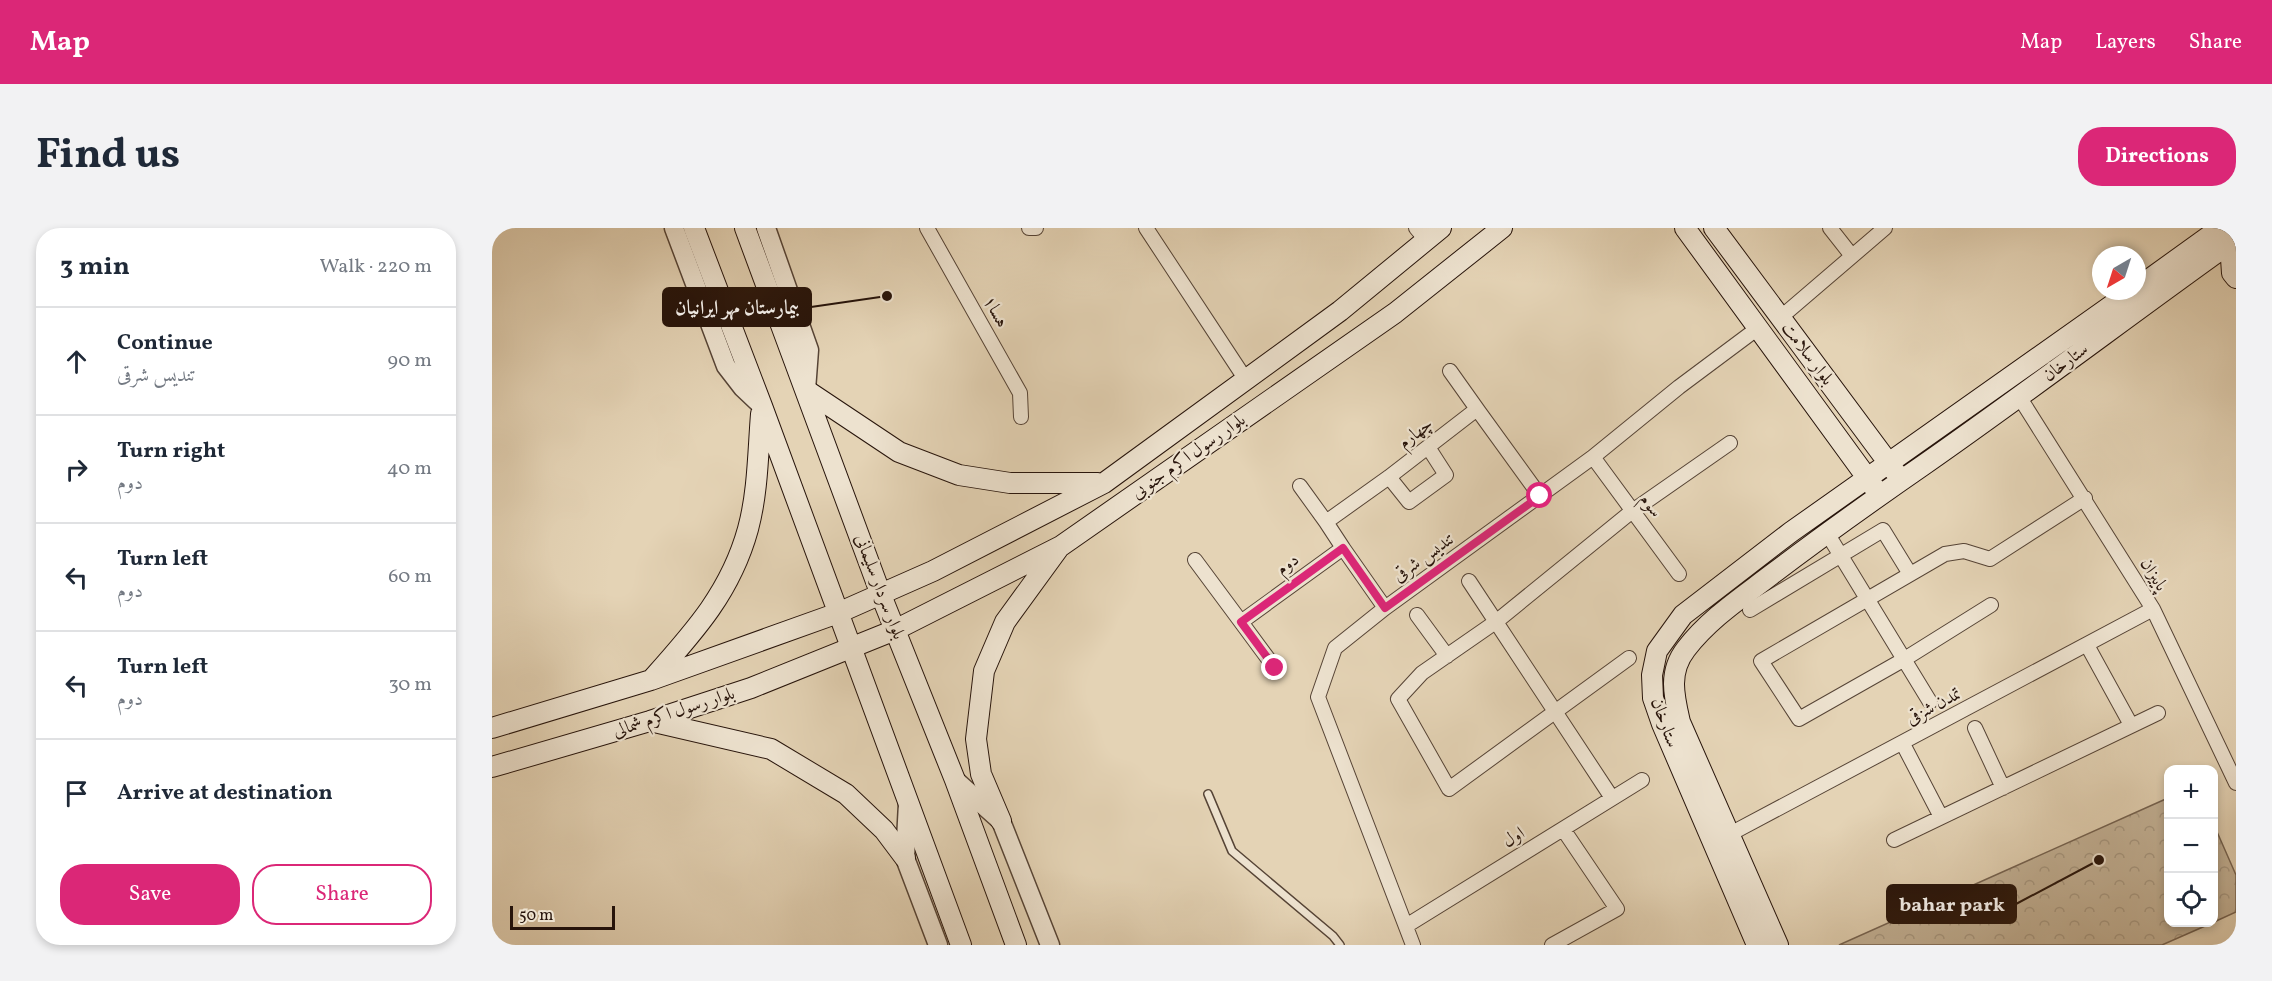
<!DOCTYPE html>
<html lang="en">
<head>
<meta charset="utf-8">
<style>
	:root { --surface:#fff; --page:#f2f2f3; --text:#1f2937; --muted:#747a83; --line:#e0e1e3; --accent:#db2777 }
	body { margin:0; font-family:Vollkorn,Amiri,serif; background:var(--page); color:var(--text) }
	.controls { position:absolute; right:18px; bottom:18px; display:grid; overflow:hidden; border-radius:12px; box-shadow:0 3px 9px #0003 }
	.controls button { width:54px; height:54px; display:grid; place-items:center; padding:0; border:0; border-bottom:2px solid var(--line); background:var(--surface); color:var(--text); font:30px sans-serif }
	.compass { position:absolute; left:1600px; top:18px; width:54px; height:54px; border-radius:50%; background:var(--surface); box-shadow:0 3px 9px #0003; rotate:219deg }
	.scale { position:absolute; left:18px; bottom:15px; width:105px; box-sizing:border-box; padding-left:6px; border:3px solid #27140b; border-top:0; font-size:16px; line-height:21px; white-space:nowrap; color:#27140b; -webkit-text-stroke:4px #ede2cf; paint-order:stroke }
	.stop { position:absolute; width:18px; height:18px; margin:-14px; border:4px solid #db2777; border-radius:50%; background:#fff }
	.stop.end { background:#db2777; border-color:#fff; box-shadow:0 2px 6px #0008 }
	.list { margin:0; padding:0; list-style:none }
	h2 { display:flex; justify-content:space-between; align-items:center; height:78px; margin:0; padding:0 24px; font-size:26px }
	h2 small { font-size:20px; font-weight:400; color:var(--muted) }
	.list li { display:grid; grid-template-columns:39px 1fr auto; gap:18px; align-items:center; box-sizing:border-box; height:108px; padding:0 24px; border-top:2px solid var(--line) }
	.list b { display:block; font-size:22px; white-space:nowrap }
	.list p { margin:0; font-size:20px; white-space:nowrap; color:var(--muted) }
	.list em { font-size:20px; font-style:normal; color:var(--muted) }
	.actions { display:flex; gap:12px; padding:18px 24px }
	.actions a { flex:1; padding:14px 0; border:2px solid var(--accent); border-radius:24px; text-align:center; font-size:21px; color:var(--accent) }
	.actions .main { background:var(--accent); color:#fff }
	.icon { flex:none; width:33px; height:33px; fill:none; stroke:currentColor; stroke-width:2; stroke-linecap:round; stroke-linejoin:round }
	.map { position:relative; flex:none; width:1744px; height:717px; overflow:hidden; border-radius:24px }
	header { display:flex; align-items:center; gap:36px; box-sizing:border-box; height:84px; padding:0 30px; background:var(--accent); color:#fff }
	header strong { font-size:28px }
	nav { display:flex; gap:33px; margin-inline-start:auto; font-size:21px }
	.intro { display:flex; align-items:center; justify-content:space-between; box-sizing:border-box; height:144px; padding:0 36px }
	h1 { margin:0; font-size:42px }
	.button { padding:15px 27px; border-radius:24px; background:var(--accent); color:#fff; font-size:21px; font-weight:700 }
	main { display:flex; gap:36px; padding:0 36px }
	aside { flex:1; background:var(--surface); border-radius:24px; box-shadow:0 3px 9px #0003 }
	.map>svg:first-child { display:block }
	.park { fill:url(#park-crowns); stroke:#766452; stroke-width:1.5 }
	.lines { fill:none; stroke-linecap:round; stroke-linejoin:round }
	.service-casing { stroke:#564436; stroke-width:10 }
	.minor-casing { stroke:#564436; stroke-width:16 }
	.tertiary-casing { stroke:#564436; stroke-width:21 }
	.secondary-casing { stroke:#27140b; stroke-width:22 }
	.service { stroke:#ede2cf; stroke-width:7 }
	.minor { stroke:#ede2cf; stroke-width:14 }
	.tertiary { stroke:#ede2cf; stroke-width:18 }
	.secondary { stroke:#ede2cf; stroke-width:20 }
	.route { stroke:#db2777; stroke-width:8 }
	.labels { text-anchor:middle; dominant-baseline:central; stroke-width:4.5; stroke-linejoin:round; paint-order:stroke }
	.street-label { font-size:18px; fill:#27140b; stroke:#ede2cf }
	.leader { fill:none; stroke:#27140b; stroke-width:2 }
	.callout-dot { fill:#27140b; stroke:#ede2cf; stroke-width:2 }
	.callout { fill:#27140b; stroke:#27140b; stroke-width:2 }
	.callout-label { font-size:20px; text-anchor:middle; font-weight:bold; fill:#fff }
</style>
</head>
<body>
<header>
<strong>Map</strong>
<nav><a>Map</a><a>Layers</a><a>Share</a></nav>
</header>
<div class="intro"><h1>Find us</h1><a class="button">Directions</a></div>
<main>
<aside>
<h2>3 min<small>Walk · 220 m</small></h2>
<ul class="list">
<li><svg class="icon" aria-label="ahead" viewBox="0 0 24 24"><path d="M12 20V5M6 11l6-6 6 6"/></svg><div><b>Continue</b><p>تندیس شرقی</p></div><em>90 m</em></li>
<li><svg class="icon" aria-label="right" viewBox="0 0 24 24"><path d="M7 20v-9h11M14 6l5 5-5 5"/></svg><div><b>Turn right</b><p>دوم</p></div><em>40 m</em></li>
<li><svg class="icon" aria-label="left" viewBox="0 0 24 24"><path d="M17 20v-9H6M10 6l-5 5 5 5"/></svg><div><b>Turn left</b><p>دوم</p></div><em>60 m</em></li>
<li><svg class="icon" aria-label="left" viewBox="0 0 24 24"><path d="M17 20v-9H6M10 6l-5 5 5 5"/></svg><div><b>Turn left</b><p>دوم</p></div><em>30 m</em></li>
<li><svg class="icon" aria-label="arrive" viewBox="0 0 24 24"><path d="M6 21V4h12l-3 4 3 4H6"/></svg><div><b>Arrive at destination</b></div></li>
</ul>
<div class="actions"><a class="main">Save</a><a>Share</a></div>
</aside>
<div class="map">
<svg width="1744" height="717" viewBox="0 0 1744 717">
	<defs>
		<pattern id="park-crowns" width="20" height="18" patternUnits="userSpaceOnUse" patternTransform="scale(1.5)"><rect width="20" height="18" fill="#c4b398"/><path d="M2 6a3 3 0 1 1 6 0M12 15a3 3 0 1 1 6 0" fill="none" stroke="#a89982"/></pattern>
	</defs>
	<rect width="100%" height="100%" fill="#e4d3b5"/>
	<filter id="stains"><feTurbulence type="fractalNoise" baseFrequency=".00333" numOctaves="4"/><feColorMatrix values="0 0 0 0 .2 0 0 0 0 .09 0 0 0 0 .02 0 0 0 .5 -.17"/></filter>
	<radialGradient id="worn" r=".72"><stop offset=".6" stop-color="#630" stop-opacity="0"/><stop offset="1" stop-color="#630" stop-opacity=".3"/></radialGradient>
	<!-- park -->
	<path class="park" d="M1676,570v124l44,1 -50,22h-323z
		M1722,597l22,50v37l-22,10z"/>
	<g class="lines">
		<defs>
			<path id="service" d="M716,566l24,57 101,85 7,9"/>
			<path id="minor" d="M435,0l93,165 1,24
				M537,0h7
				M654,0l100,152
				M924,0l10,12
				M1338,0l22,28
				M1288,90l105,-90
				M958,143l27,38
				M1528,170l133,211 83,174
				M1101,229l86,117
				M897,249l20,25 37,-27 -18,-28
				M808,258l26,36 63,-45 88,-68 63,87
				M834,294l17,26
				M1335,305l103,169
				M703,332l46,62
				M977,353l143,217
				M1499,377l-88,55 -104,59 -38,-58 184,-107 19,-3 26,8 95,-61
				M1258,382l133,-80 27,44
				M925,387l30,41
				M1595,417l44,80
				M1137,430l-180,131 -51,-90 24,-26 75,-52 134,-109 99,-69
				M783,440l-34,-46 102,-74 42,60
				M1483,500l28,60
				M1411,516l38,73
				M1238,606l423,-225
				M1402,612l264,-127
				M914,698l236,-146
				M921,717l-95,-248 17,-49 50,-40 208,-151 86,-70 79,-59
				M1060,717l65,-36 -54,-80"/>
			<path id="tertiary" d="M182,0l52,138 17,22 19,18
				M274,0l43,122 -3,40
				M463,552l46,41 49,124
				M416,575l-3,55 33,87"/>
			<path id="secondary" d="M202,0l68,178 199,539
				M253,0l136,367 74,185 61,165
				M1193,0l191,262
				M1222,0l182,245
				M1738,15l2,30 4,5
				M1645,60l82,-59
				M314,162l93,62 60,23 51,8h88
				M161,450c42,-47 78,-87 95,-149 10,-37 10,-77 13,-115
				M158,493l121,28 75,45 38,36 21,28
				M0,500l159,-48 187,-67 95,-42 171,-88 236,-172 101,-83
				M0,539l158,-46 101,-33 144,-58 166,-84 334,-233 107,-85
				M509,593l-20,-47 -5,-35 8,-68 21,-49 53,-73
				M1265,717l-95,-221 -9,-26 -1,-23 5,-24 26,-36 108,-83 341,-241
				M1286,717l-98,-223c-6,-26 -12,-50 6,-73 23,-30 55,-51 85,-74 50,-38 102,-75 154,-111 103,-72 203,-148 305,-221"/>
		</defs>
		<!-- service casing -->
		<use href="#service" class="service-casing"/>
		<!-- minor casing -->
		<use href="#minor" class="minor-casing"/>
		<!-- tertiary casing -->
		<use href="#tertiary" class="tertiary-casing"/>
		<!-- secondary casing -->
		<use href="#secondary" class="secondary-casing"/>
		<!-- service -->
		<use href="#service" class="service"/>
		<!-- minor -->
		<use href="#minor" class="minor"/>
		<!-- tertiary -->
		<use href="#tertiary" class="tertiary"/>
		<!-- secondary -->
		<use href="#secondary" class="secondary"/>
	</g>
	<g class="lines">
		<!-- route -->
		<path class="route" d="M783,440l-34,-46 102,-74 42,60 155,-112"/>
	</g>
	<g class="labels">
		<!-- street labels -->
		<g class="street-label">
			<text transform="translate(503 84) rotate(61)">هسا۱</text>
			<text transform="translate(1315 126) rotate(53)">بلوار سلامت</text>
			<text transform="translate(1574 135) rotate(-37)">ستارخان</text>
			<text transform="translate(924 206) rotate(-38)">چهارم</text>
			<text transform="translate(697 229) rotate(-35)">بلوار رسول اکرم جنوبی</text>
			<text transform="translate(1158 278) rotate(53)">سوم</text>
			<text transform="translate(932 330) rotate(-36)">تندیس شرقی</text>
			<text transform="translate(796 337) rotate(-36)">دوم</text>
			<text transform="translate(1661 347) rotate(58)">پاییزان</text>
			<text transform="translate(387 359) rotate(69)">بلوار سردار سلیمانی</text>
			<text transform="translate(1442 479) rotate(-28)">تمدن شزقی</text>
			<text transform="translate(182 485) rotate(-18)">بلوار رسول اکرم شمالی</text>
			<text transform="translate(1172 495) rotate(70)">ستارخان</text>
			<text transform="translate(1022 610) rotate(-32)">اول</text>
		</g>
	</g>
	<!-- callouts -->
	<path class="leader" d="M395 68L319 79M1607 632L1524 676"/>
	<g class="callout-dot">
		<circle cx="395" cy="68" r="6"/>
		<circle cx="1607" cy="632" r="6"/>
	</g>
	<g class="callout">
		<rect x="171" y="60" width="148" height="38" rx="6"/>
		<rect x="1395" y="657" width="129" height="38" rx="6"/>
	</g>
	<g class="callout-label">
		<text x="245" y="86">بیمارستان مهر ایرانیان</text>
		<text x="1460" y="683">bahar park</text>
	</g>
	<rect width="100%" height="100%" filter="url(#stains)"/>
	<rect width="100%" height="100%" fill="url(#worn)"/>
</svg>
<div class="controls">
<button>+</button>
<button>−</button>
<button><svg class="icon" aria-label="locate" viewBox="0 0 24 24"><circle cx="12" cy="12" r="6"/><path d="M12 2v4M12 18v4M2 12h4M18 12h4"/></svg></button>
</div>
<svg class="compass" viewBox="-18 -18 36 36"><path d="M0-13l5 13h-10z" fill="#e53935"/><path d="M0 13l5-13h-10z" fill="#747a83"/></svg>
<div class="scale">50 m</div>
<div class="stop" style="left:1048px;top:268px"></div>
<div class="stop end" style="left:783px;top:440px"></div>
</div>
</main>
</body>
</html>
